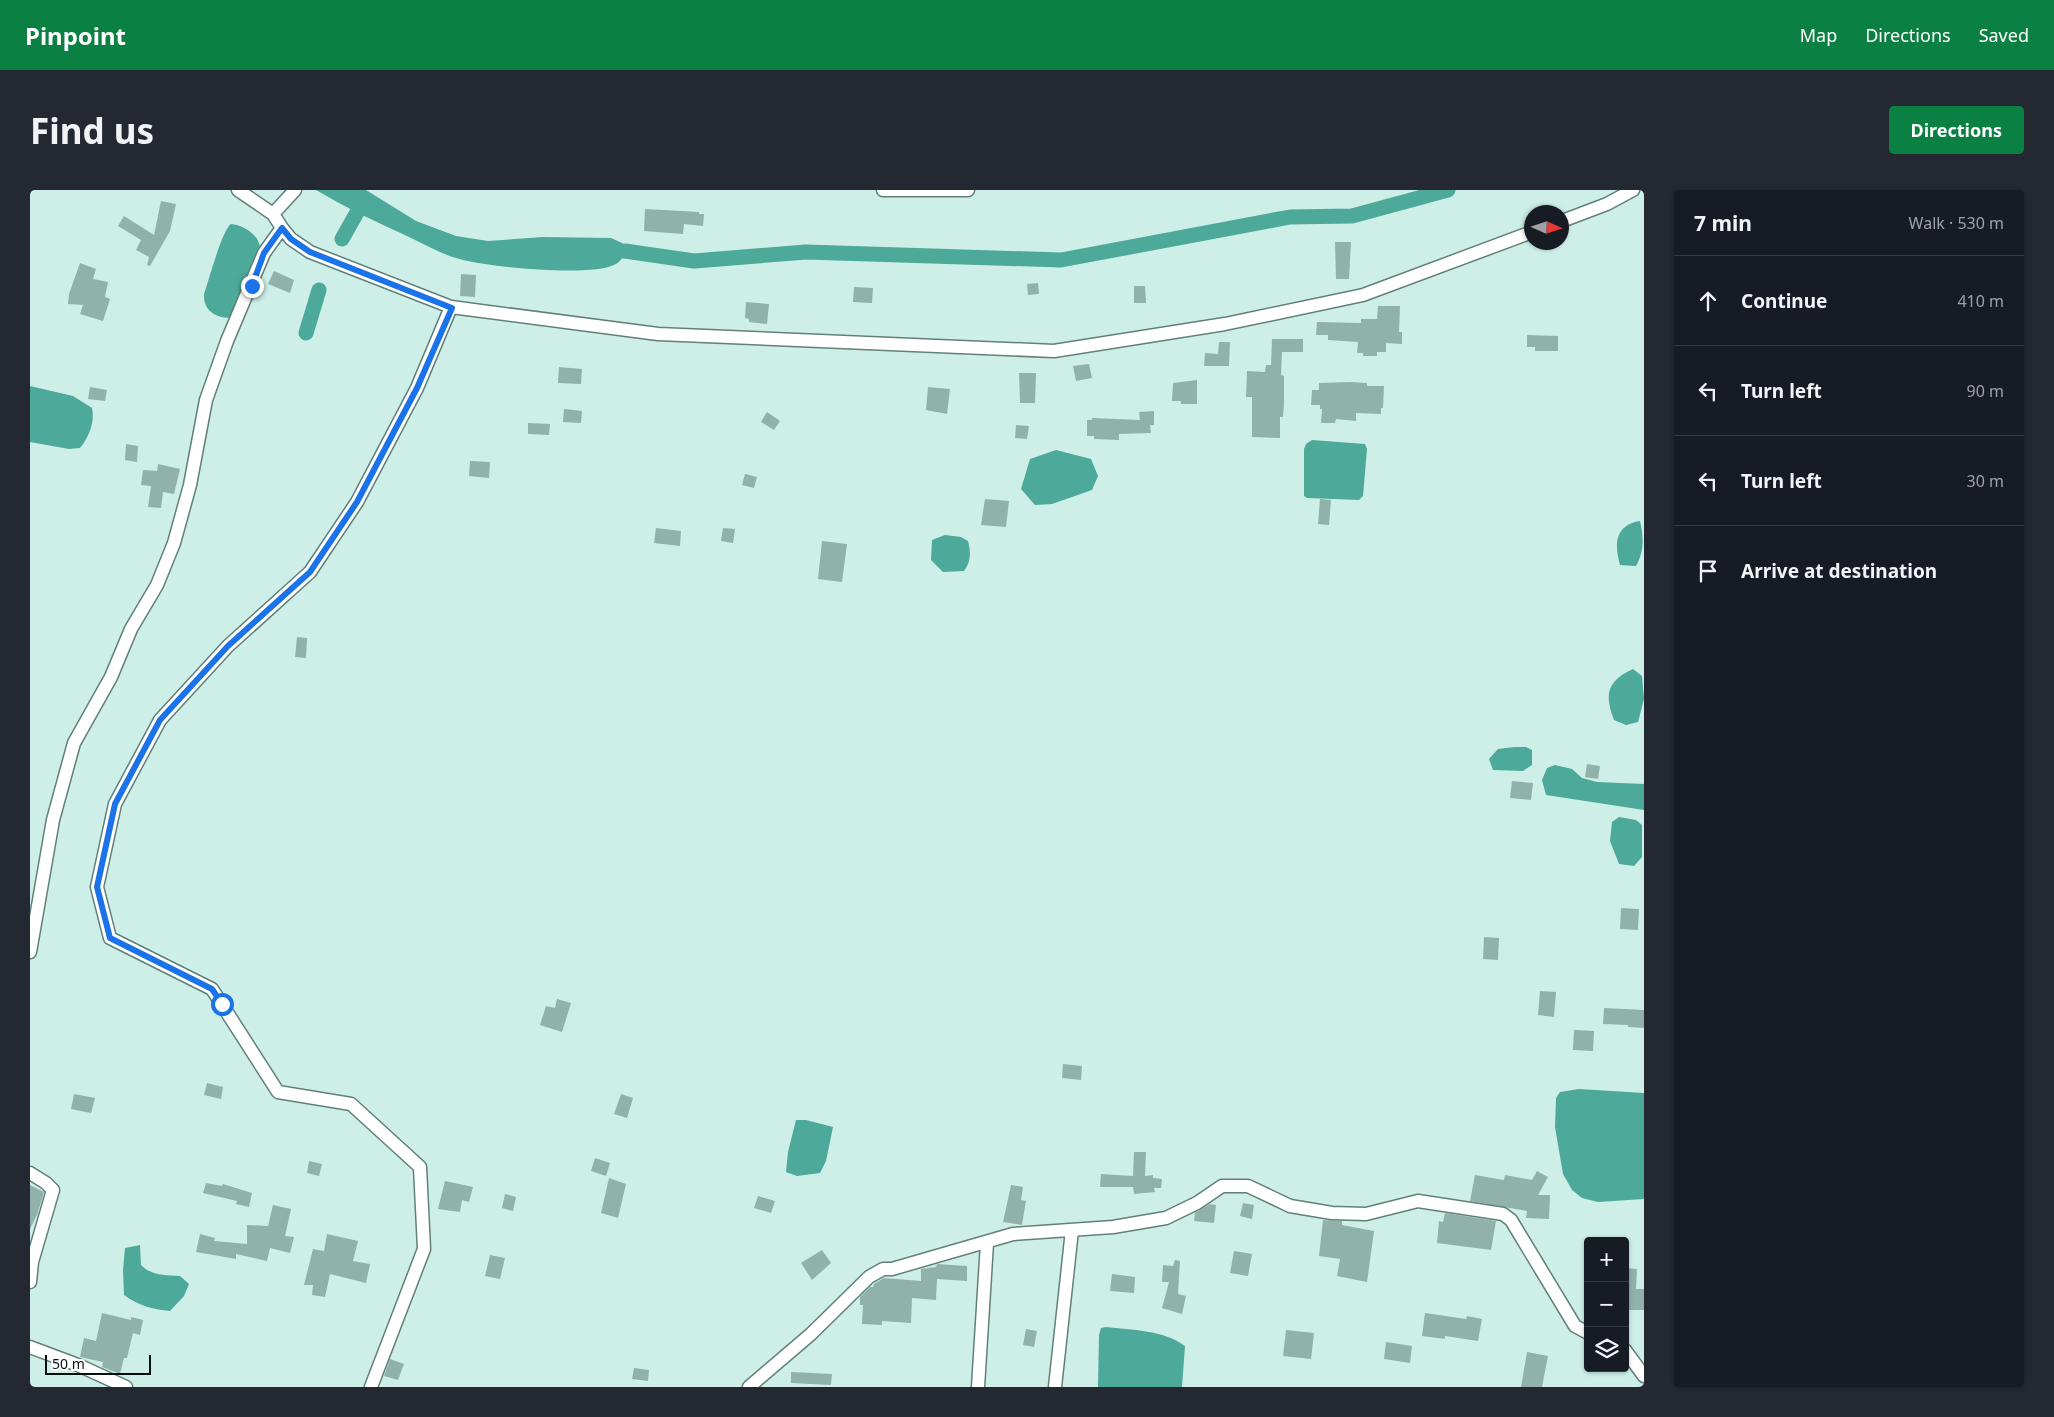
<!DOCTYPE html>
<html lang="en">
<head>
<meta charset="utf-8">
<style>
	:root { --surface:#171b24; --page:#242831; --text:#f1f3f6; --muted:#9ea1a6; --line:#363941; --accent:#0b8043 }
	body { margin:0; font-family:"Noto Sans",sans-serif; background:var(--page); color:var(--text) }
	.controls { position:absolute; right:15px; bottom:15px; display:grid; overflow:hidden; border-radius:5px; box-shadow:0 1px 4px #0004 }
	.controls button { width:45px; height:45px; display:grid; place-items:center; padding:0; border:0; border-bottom:1px solid var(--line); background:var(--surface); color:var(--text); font:25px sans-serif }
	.compass { position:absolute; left:1494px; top:15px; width:45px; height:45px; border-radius:50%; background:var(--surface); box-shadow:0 1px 4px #0004; rotate:93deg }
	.scale { position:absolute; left:15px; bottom:12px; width:106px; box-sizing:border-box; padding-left:5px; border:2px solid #05100e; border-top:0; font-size:14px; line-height:18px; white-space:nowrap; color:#05100e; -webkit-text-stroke:4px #fff; paint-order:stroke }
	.stop { position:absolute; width:15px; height:15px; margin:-11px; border:4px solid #1a73e8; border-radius:50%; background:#fff }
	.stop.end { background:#1a73e8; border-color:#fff; box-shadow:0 1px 5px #0008 }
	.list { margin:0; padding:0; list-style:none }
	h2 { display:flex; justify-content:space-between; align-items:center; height:65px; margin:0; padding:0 20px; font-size:21px }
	h2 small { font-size:16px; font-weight:400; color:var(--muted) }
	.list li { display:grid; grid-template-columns:32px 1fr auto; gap:15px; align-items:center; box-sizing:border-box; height:90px; padding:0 20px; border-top:1px solid var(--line) }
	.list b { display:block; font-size:19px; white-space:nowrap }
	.list em { font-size:16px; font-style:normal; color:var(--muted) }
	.icon { flex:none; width:28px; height:28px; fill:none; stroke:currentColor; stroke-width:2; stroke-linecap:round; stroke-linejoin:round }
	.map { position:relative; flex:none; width:1614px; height:1197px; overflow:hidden; border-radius:5px }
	header { display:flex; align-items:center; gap:30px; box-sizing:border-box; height:70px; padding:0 25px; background:var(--accent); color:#fff }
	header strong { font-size:24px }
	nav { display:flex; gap:28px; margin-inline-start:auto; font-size:18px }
	.intro { display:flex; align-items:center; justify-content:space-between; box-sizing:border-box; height:120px; padding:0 30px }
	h1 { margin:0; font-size:35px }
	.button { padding:12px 22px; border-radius:5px; background:var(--accent); color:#fff; font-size:18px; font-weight:700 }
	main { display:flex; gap:30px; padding:0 30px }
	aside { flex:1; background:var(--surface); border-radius:5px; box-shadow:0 1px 4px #0004 }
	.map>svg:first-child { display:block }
	.water { fill:#4da99a }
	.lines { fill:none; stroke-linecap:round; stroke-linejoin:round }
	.canal { stroke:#4da99a; stroke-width:15 }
	.building { fill:#91b2ab }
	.street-casing { stroke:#61807a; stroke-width:15 }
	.street { stroke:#fff; stroke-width:12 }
	.route { stroke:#1a73e8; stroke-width:6 }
</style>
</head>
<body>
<header>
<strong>Pinpoint</strong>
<nav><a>Map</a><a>Directions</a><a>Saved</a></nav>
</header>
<div class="intro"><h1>Find us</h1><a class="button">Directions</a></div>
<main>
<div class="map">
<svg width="1614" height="1197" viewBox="0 0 1614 1197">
	<rect width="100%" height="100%" fill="#cdefe8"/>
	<!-- water -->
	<path class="water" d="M286,0h50l50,31 40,15 32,5 55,-4 68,1 11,5c4,9 2,17 -8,22 -24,12 -130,2 -158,-7 -15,-4 -30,-13 -45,-20 -32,-15 -65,-30 -95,-48z
		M201,34c13,1 30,12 29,26 -1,13 -24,54 -30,68 -15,0 -27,-8 -26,-24 5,-14 18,-64 27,-70z
		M0,196l43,10 19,12c3,14 -3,29 -12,40l-11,1 -39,-7z
		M1282,250l53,4 2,5 -4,47 -4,4 -52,-2 -3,-2v-47l2,-5z
		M1026,260l35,9 7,17 -6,14 -40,14 -17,1 -14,-16 9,-30z
		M1610,331c4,17 4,31 -4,45l-16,-1c-6,-21 -5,-40 20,-44z
		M915,345l16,2 7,4c3,11 3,21 -4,30l-21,1 -12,-12 1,-20z
		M1603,479l9,7 2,23 -6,23 -12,3 -12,-5c-10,-26 -7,-39 19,-51z
		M1484,557h12l6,3v15l-9,6 -30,-1 -4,-11 9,-10z
		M1525,575l17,4 10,9 15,4 47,2v26l-98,-15 -4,-15 5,-12z
		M1589,627l17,3 6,5v32l-8,9 -15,-2 -9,-23 2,-19z
		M1549,899l65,4v106l-46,3 -16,-4 -10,-8 -9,-16 -8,-47 1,-29 4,-6z
		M766,930h10l27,7 -7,34 -6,12 -23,3 -11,-4 2,-20z
		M110,1055l1,20c11,11 24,10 39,11l9,8 -5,12 -14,15c-18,-2 -31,-5 -46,-16l-1,-25 2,-22z
		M1076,1137c25,3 58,3 79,19l-3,41h-84l1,-52 2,-7z"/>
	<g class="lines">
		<!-- canal -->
		<path class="canal" d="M312,49l22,-39
			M575,61h20l69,10 112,-9 255,8 229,-43 62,-1 96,-26
			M276,143l13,-43"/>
	</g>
	<!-- building -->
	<path class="building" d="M131,11l15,3 -6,27 -20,35 -3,-1 2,-8 -13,-7 5,-10 -23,-14 6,-10 30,19z
		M615,19l54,3v2h5l-1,12 -19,-2 -1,10 -39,-3z
		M1305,52h16l-2,37h-13z
		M50,73l16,6 -3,10 15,3 -3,15 5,2 -7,22 -23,-7 3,-9 -15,-1 1,-10z
		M244,81l20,9 -4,13 -22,-9z
		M431,84l15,1 -1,22 -15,-1z
		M1008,93l1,11 -11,1 -1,-11z
		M1104,96h11l1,17h-12z
		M824,97l19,1 -1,15 -19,-1z
		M716,112l23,2 -2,20 -18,-2v-3l-4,-1z
		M1348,116h22l-1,26h3v12l-16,-1v9h-9v4h-14v-3h-6l1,-11 -30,-2v-5h-12l1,-13 44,1v-4h16z
		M1497,145l31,1v15h-23v-4h-8z
		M1242,149h31v13h-21l-1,23 3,1v28l-1,13h-3v21l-28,-1v-40h-6l1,-26 18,1 1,-7h5z
		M1189,152h11l-1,24h-25l1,-13 13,1z
		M1059,174l3,14 -16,3 -3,-15z
		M529,177l23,2 -1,15 -23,-1z
		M989,183h17l-1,30h-15z
		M1167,190v24h-16v-3h-9l1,-18z
		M1320,192l17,1v3h17l-1,22h-2v6l-25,-1v8l-20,-2 -1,4h-14l1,-14h-2v-4h-9l1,-15h7v-7z
		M60,197l17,3 -2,11 -17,-2z
		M898,197l22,2 -3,25 -21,-4z
		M534,219l18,2 -1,12 -18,-1z
		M1124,221v14h-4l1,8 -32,1v6l-25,-1v-3h-7v-16h5v-2l48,2 -1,-8z
		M737,222l13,9 -6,9 -13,-8z
		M498,233l22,1 -1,11 -21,-1z
		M986,235l13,1 -2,13 -12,-1z
		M96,254l12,2 -1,16 -12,-2z
		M440,271l20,1 -1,16 -20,-2z
		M128,274l22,5 -6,25 -11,-2 -2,16 -13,-1 3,-21 -10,-1 2,-15 14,1z
		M715,284l12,3 -3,11 -12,-3z
		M955,309l24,2 -3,26 -25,-2z
		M1290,309l11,1 -2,25 -11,-1z
		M626,338l25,3 -1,15 -26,-3z
		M693,338l12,1 -2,14 -12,-2z
		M792,351l25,3 -5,38 -24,-3z
		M267,447l10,1 -1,20 -11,-1z
		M1557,574l13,2 -2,13 -13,-2z
		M1482,591l21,2 -2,17 -21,-2z
		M1591,718l18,1 -1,21 -18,-1z
		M1454,747l15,1 -1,22 -15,-1z
		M1510,801l16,1 -2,25 -16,-2z
		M527,809l14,4 -9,29 -22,-7 6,-19 9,2z
		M1574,818l40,2v18l-16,-1v-2l-25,-1z
		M1544,840l20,1 -1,20 -20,-1z
		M1033,874l19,2 -1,14 -19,-2z
		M177,893l16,4 -2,12 -17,-4z
		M44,904l21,4 -4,15 -20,-4z
		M591,904l12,4 -6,20 -13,-4z
		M1104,962h12l-1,24 8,-1v3l9,1 -1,9h-7l1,4 -21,2 -1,-7h-33l1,-13 32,2z
		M565,968l15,5 -4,13 -15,-5z
		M279,971l13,3 -3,12 -12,-3z
		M1507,981l11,6 -10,18h12l-1,24 -23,-1 1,-7 -57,-10 5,-26 29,5 1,-5 27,5z
		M579,988l17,6 -8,34 -17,-5z
		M415,991l28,6 -4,15 -7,-2 -2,12 -22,-3z
		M176,993l16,3 1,-2 29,9 -3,14 -13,-3 1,-3 -34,-8z
		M0,995l14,7 -7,23 -7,14z
		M981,995l12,2 -2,13 5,1 -4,24 -19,-3z
		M475,1004l11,3 -3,14 -11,-3z
		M728,1006l17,5 -4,12 -17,-5z
		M1213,1013l11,2 -2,14 -12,-3z
		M1180,1014l6,1 -2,18 -20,-2 1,-8z
		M243,1015l18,4 -6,27 9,1 -4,16 -20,-5 -3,13 -31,-7v5l-40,-7 4,-18 15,4 -1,3 33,3v-19l21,1z
		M1415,1023l51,8 -5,29 -54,-7 2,-22 4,1z
		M1293,1030l19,1v4l32,6 -7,51 -30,-6 3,-17 -21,-3z
		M297,1044l31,7 -5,20 17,3 -4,19 -36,-9 -5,23 -13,-2 1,-10h-9l9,-36 11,2z
		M792,1060l9,13 -19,17 -11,-17z
		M1204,1061l18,3 -4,22 -18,-3z
		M460,1065l15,3 -5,21 -15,-3z
		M1145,1070l5,1 -2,33 8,2 -4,18 -20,-6 7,-26h-7l1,-17 10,1z
		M907,1074l30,2v15l-30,-2 -1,21 -24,-2 -1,25 -29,-2v4l-20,-1 1,-19h-3v-8l10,-10h3l1,-3 10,-6 37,3v-12l15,-2z
		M1595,1078l12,1 -1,20h8v21h-19z
		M1082,1084l23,3 -1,16 -24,-2z
		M72,1123l29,7v-3l12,3 -3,15 -7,-2 -6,25h-3l-4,16 -18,-7 1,-5 -23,-5 4,-19 12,3z
		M1395,1123l41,6 1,-3 15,3 -4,22 -33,-5v3l-23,-3z
		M996,1139l11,2 -3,16 -11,-2z
		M1256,1140l28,3 -3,26 -28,-3z
		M1356,1152l26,4 -2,17 -26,-4z
		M1497,1162l21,4 -6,31h-21z
		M360,1169l14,5 -6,16 -14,-4z
		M604,1178l15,2 -1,11 -16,-2z
		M761,1182l41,2 -1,11 -40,-2z"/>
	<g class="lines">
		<defs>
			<path id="street" d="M208,0l35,24 9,14 9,11 19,13 141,55 207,27 396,17 171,-27 138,-29 169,-63
				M853,0h85
				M243,24l22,-24
				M1532,31l45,-17 26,-14
				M0,762l23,-132 21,-77 37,-66 20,-48 26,-44 17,-42 16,-58 16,-85 21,-59 37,-88 18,-25
				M0,983l16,10 7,7 -21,72 -2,20
				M0,1157l48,18 48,22
				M1595,1160l19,26
				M341,1197l53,-138 -4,-82 -69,-63 -73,-12 -66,-103 -102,-51 -13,-51 18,-83 45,-84 68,-74 82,-74 47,-70 60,-114 34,-81
				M719,1197l62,-53 58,-57 14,-8h9l121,-35 100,-7 53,-9 31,-15 25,-17h26l42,20 42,7 34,1 52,-13 85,13 8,6 64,106 13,7
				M948,1197l9,-144
				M1025,1197l17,-157"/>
		</defs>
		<!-- street casing -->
		<use href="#street" class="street-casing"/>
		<!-- street -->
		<use href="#street" class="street"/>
	</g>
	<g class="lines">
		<!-- route -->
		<path class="route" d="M192,814l-10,-15 -102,-51 -13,-51 18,-83 45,-84 68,-74 82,-74 47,-70 60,-114 35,-80 -142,-56 -19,-13 -9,-11 -18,25 -12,33"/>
	</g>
</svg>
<div class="controls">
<button>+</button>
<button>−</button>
<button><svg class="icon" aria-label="layers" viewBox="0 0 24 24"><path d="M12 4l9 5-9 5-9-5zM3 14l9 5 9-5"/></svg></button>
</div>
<svg class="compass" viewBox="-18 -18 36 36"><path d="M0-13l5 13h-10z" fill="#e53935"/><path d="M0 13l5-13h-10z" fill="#9ea1a6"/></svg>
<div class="scale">50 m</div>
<div class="stop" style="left:192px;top:814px"></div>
<div class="stop end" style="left:222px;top:96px"></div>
</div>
<aside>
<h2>7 min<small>Walk · 530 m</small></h2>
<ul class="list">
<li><svg class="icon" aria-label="ahead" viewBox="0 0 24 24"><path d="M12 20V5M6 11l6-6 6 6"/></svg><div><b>Continue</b></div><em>410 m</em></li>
<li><svg class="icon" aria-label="left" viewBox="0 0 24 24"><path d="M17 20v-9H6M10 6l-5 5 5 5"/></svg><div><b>Turn left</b></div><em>90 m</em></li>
<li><svg class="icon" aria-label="left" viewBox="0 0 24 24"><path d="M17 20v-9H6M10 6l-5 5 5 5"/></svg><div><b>Turn left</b></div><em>30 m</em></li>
<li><svg class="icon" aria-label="arrive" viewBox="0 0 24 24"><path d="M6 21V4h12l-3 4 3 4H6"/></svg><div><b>Arrive at destination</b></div></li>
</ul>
</aside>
</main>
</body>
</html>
